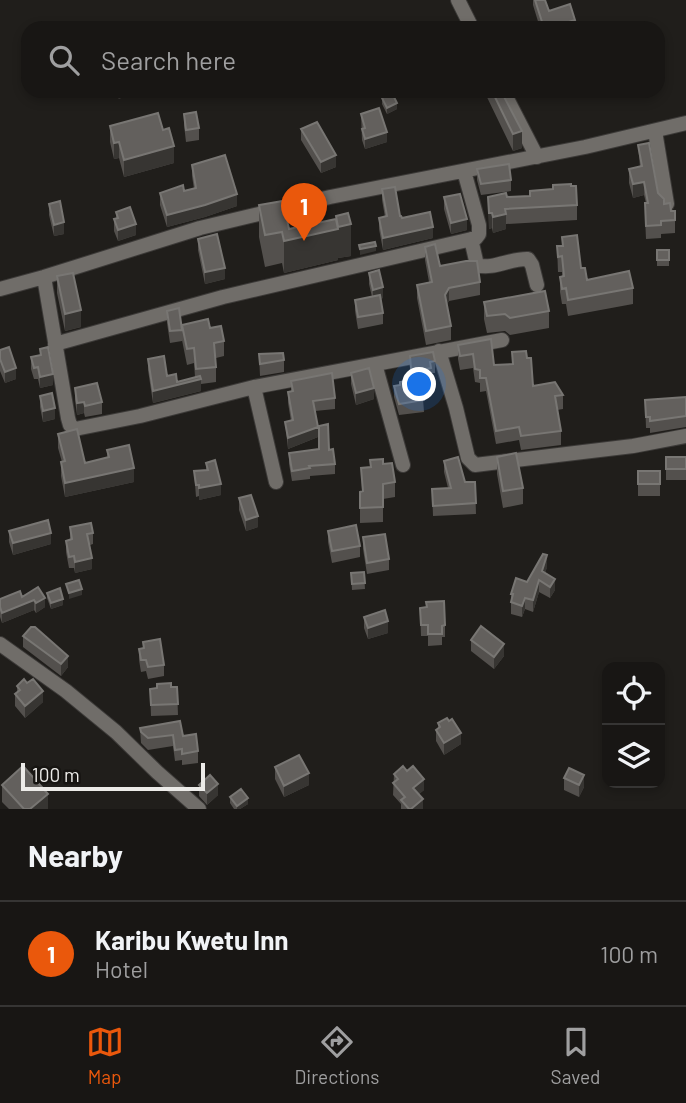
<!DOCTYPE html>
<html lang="en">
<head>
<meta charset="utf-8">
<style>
	:root { --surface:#181614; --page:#252322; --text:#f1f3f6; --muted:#9f9fa0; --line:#363534; --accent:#ea580c }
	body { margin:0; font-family:Barlow,sans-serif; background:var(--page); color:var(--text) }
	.controls { position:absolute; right:21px; bottom:21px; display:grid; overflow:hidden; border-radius:14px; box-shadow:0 4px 10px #0003 }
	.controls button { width:63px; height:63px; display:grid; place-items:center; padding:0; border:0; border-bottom:2px solid var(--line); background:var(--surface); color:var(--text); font:35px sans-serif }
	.scale { position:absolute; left:21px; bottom:18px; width:184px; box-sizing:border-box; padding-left:7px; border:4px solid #ecebe8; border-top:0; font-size:19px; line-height:24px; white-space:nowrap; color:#ecebe8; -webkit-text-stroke:5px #171512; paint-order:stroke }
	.you { position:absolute; left:420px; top:385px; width:24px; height:24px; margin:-18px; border:5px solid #fff; border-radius:50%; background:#1a73e8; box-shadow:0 0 0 10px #1a73e833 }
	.badge { display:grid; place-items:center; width:46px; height:46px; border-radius:50%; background:var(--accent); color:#fff; font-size:23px; font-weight:700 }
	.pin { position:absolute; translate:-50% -58px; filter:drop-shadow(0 2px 4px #0008) }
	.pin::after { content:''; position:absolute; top:37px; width:24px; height:21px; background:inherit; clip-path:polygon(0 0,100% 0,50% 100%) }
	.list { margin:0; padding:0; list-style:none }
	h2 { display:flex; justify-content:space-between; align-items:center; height:91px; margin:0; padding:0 28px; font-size:30px }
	h2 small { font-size:23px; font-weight:400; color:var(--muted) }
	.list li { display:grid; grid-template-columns:46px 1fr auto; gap:21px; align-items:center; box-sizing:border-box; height:105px; padding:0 28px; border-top:2px solid var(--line) }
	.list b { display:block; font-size:26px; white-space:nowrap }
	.list p { margin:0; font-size:23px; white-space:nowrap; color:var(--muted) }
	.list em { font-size:23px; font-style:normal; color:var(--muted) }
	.icon { flex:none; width:38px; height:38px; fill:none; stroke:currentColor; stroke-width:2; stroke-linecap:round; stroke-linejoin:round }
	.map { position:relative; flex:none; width:686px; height:809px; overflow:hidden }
	.search { position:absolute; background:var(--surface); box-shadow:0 4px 10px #0003; left:21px; right:21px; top:21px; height:77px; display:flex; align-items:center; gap:18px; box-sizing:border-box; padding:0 24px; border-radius:21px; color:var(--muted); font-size:26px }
	.sheet { height:196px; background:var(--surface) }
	nav { display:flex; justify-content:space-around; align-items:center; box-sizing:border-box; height:98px; border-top:2px solid var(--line); background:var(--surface); font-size:19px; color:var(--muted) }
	nav a { display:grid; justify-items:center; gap:4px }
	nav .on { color:var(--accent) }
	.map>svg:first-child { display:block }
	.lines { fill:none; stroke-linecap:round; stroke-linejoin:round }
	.minor-casing { stroke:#3c3a38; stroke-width:16 }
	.minor { stroke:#706d69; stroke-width:14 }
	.wall { fill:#53504d }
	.shaded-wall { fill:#373532 }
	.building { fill:#63605d; stroke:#787673; stroke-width:2 }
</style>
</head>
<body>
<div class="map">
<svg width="686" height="809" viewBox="0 0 686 809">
	<rect width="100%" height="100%" fill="#201e1b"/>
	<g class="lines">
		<defs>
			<path id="minor" d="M458,0l14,28
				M503,91l34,66
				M655,131l12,73
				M471,239l6,26c16,5 34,-7 51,-6l4,6 5,20
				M44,277l24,141 2,7 5,4 65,-13 114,-29 248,-47
				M0,289l44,-12 156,-49 130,-31 255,-50 101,-24
				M55,344l168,-47 253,-59 3,-4v-9l-15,-54
				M439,351l17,57 12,50 7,7 158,-19 53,-10
				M375,364l28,101
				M254,387l22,95
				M0,644l66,47 50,41 41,40 42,37"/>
		</defs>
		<!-- minor casing -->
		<use href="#minor" class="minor-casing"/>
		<!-- minor -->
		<use href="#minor" class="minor"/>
	</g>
	<!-- wall -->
	<path class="wall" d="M533,0h12l4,11 26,17h-35l-7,-23z
		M114,91h20l-15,8z
		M484,91h17l21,57 -9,3z
		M382,98l15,11 -10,5 -5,-10z
		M184,114l15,14v12l-13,2 -2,-17z
		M361,114l26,28 -22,7 -3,-9z
		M110,126l53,4 11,33 -50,14 -5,-19 -5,1 -4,-17z
		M301,129l35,38 -15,6 -20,-33z
		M638,145l20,48 6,11 7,7 4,9v13l-14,1v4l-15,1 -1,-22v-14h1l-2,-8 -11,3 -4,-15v-14l11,-2z
		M192,165l45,41 -32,11 -38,10 -7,-22v-12l34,-4 -2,-13z
		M477,169l34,11v11l-30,4 -4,-15z
		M382,189l20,29 31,20 -50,12 -4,-21v-11l6,-1 -3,-17z
		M444,197l23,33 -16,4 -7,-25z
		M488,197h19l70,8v15l-71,4v5l-13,4 -1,-5 -3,1z
		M49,204l15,30 -10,2 -5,-21z
		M259,205l30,24 47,-9v-4l15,40 -13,2v-1v3l-54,13 -2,-10 -17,4 -6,-30z
		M116,212l20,23 -18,6 -4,-10v-12h2z
		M562,237l19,31 6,12 46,8v16l-65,12 -2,-12h-4l-2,-12v-15l2,-1v-4h-4l-1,-26h5z
		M198,239l27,40 -20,5 -7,-34z
		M425,247l15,19 40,16v13l-31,6 -2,3 4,22v14l-25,5 -9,-47v-13l12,-3 -4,-22z
		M657,250h12v16h-12z
		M369,273l14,25 -3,1 3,14v11l-25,5 -3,-18v-11l17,-3 -3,-13z
		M57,276l24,51 -16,4 -8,-38z
		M484,302l65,9v17l-39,7 -5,-4 -18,2 -3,-14z
		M167,311l15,19 28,-2 14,13v15l-8,2v24l-15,2v7l-48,12 -5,-33v-11l19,17 10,6 18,-5 -1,-14 -7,2 -5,-25v1l-12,2 -3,-20z
		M458,345l36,20 18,-1v-12l15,6 6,28 30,9v14l-6,1 4,21v14l-40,5 -2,-10 -23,4 -10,-53 -6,1v-9l-5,-1 -2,-14 -13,2 -2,-11z
		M40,349l13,36 -13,3 -2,-9h-4l-3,-10v-12l9,-2z
		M0,350l16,29 -11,4 -5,-12z
		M259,354l25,6v12l-24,4z
		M410,356l25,5v12h-4v7h-5v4l-4,1 2,27 -25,3 -5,-18v-11l6,-1 11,-4z
		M351,373l23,26 -18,6 -5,-21z
		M291,381l44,17v11l-20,2 3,26 -30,12 -3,-27 6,-1 -3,-18v-11h3z
		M75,388l27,14v12l-17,3 -1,-4 -7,2 -2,-15z
		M40,396l15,23 -12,3 -3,-15z
		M686,397v30l-36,6v-5h-4l-1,-28z
		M58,434l27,29 22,-5v-8l27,32 -69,15 -4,-21v-14h1l-4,-14z
		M329,450l6,14v10l-25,2v3l-18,2 -3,-17v-11z
		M497,457l26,31v16l-20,4 -6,-34z
		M666,457h20v23h-20z
		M370,460l13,4 12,18v15l-12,2v23l-23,1v-31l2,-1 -1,-23 9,-1z
		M444,461l21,21h10l1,32 -43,2 -1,-27 16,-1 -4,-16z
		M206,463l15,32 -22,5v-4l-3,1 -2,-26 12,-1z
		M638,471h22v25h-22z
		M239,498l19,29 -12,4 -7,-21z
		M70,527l23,6v11l-3,1 2,24 -17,4 -1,-5h-5l-3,-16v-11l4,-1z
		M9,531l42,13 -38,11 -4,-13z
		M328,531l32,15v11l-28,6 -4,-21z
		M363,537l26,22v11l-22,4 -4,-25z
		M547,567l-2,6 10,17 -5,8 -11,-6 -6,20 -8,-3 -3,8 -11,-3v-20z
		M364,572l1,17 -13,1 -1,-17z
		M38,587l7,20 -9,6 -2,-3 -32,13 -2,-6v-18l22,-2z
		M47,593l16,12 -12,4 -4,-11z
		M420,608l25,17v12h-3v8l-14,1v-10h-7z
		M364,617l24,16 -20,6 -4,-11z
		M23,636l45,31 -7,9 -38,-29z
		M471,640l33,16 -10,13 -23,-18z
		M143,642l21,23v11l-16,3 -2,-8 -5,1 -2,-12v-11l4,-1z
		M17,686l26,16 -18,16 -10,-12v-12l2,-1z
		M177,687l1,28 -27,1 -1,-27z
		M438,723l23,21 -17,11 -8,-14v-11l2,-2z
		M140,728l43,8 15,15v12l-16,2v-5l-7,1 -2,-15 -25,4 -7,-7z
		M275,767l34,18 -25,12 -9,-18z
		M394,774l30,16 -5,4 4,15h-22v-5l-8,-9z
		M564,778l20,9 -5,10 -15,-7z
		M2,785l46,24h-39l-7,-7z
		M199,785l19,10 -11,10 -8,-9z
		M230,797l18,7 -8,5h-6l-4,-6z"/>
	<!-- shaded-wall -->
	<path class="shaded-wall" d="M575,20v8h-26z
		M119,91h15l-15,8z
		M397,103v6l-10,5v-6z
		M522,131v17l-9,3v-17z
		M387,132v10l-22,7v-10z
		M119,142v16l-5,1v-16z
		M174,146v17l-50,14v-17z
		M336,155v12l-15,6v-11z
		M644,182v13l-11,3v-14z
		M237,194v12l-32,11 -38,10v-12z
		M489,213h3v15l-3,1z
		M506,214v15l-13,4v-16z
		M467,219v11l-16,4v-11z
		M64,222v12l-10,2v-11z
		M136,224v11l-18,6v-11z
		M351,224v32l-13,2v-31z
		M433,227v11l-50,12v-12z
		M338,229v31l-54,13v-32z
		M376,246v5l-16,4v-6z
		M225,268v11l-20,5v-12z
		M383,287v11l-10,3v-11z
		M449,288v13l-4,7v-13z
		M81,310v17l-16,4v-17z
		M16,368v11l-11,4v-11z
		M53,374v11l-13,3v-11z
		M201,379v12l-48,12v-12z
		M374,388v11l-18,6v-12z
		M84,402v11l-7,2v-12z
		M55,408v11l-12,3v-11z
		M318,427v10l-30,12v-11z
		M134,468v14l-69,15v-14z
		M221,484v11l-22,5v-12z
		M258,516v11l-12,4v-11z
		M51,533v11l-38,11v-12z
		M547,555v12l-5,16v-12z
		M92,558v11l-17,4v-11z
		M555,579v11l-5,8v-11z
		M539,580v12l-6,20v-12z
		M82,589v6l-13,4v-6z
		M45,598v9l-9,6v-10z
		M525,598v11l-3,8v-11z
		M63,599v6l-12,4v-6z
		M34,600v10l-32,13v-10z
		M388,621v12l-20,6v-11z
		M504,644v12l-10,13v-12z
		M68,656v11l-7,9v-12z
		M43,691v11l-18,16v-12z
		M461,733v11l-17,11v-12z
		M309,773v12l-25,12v-11z
		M584,775v12l-5,10v-12z
		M424,779v11l-11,9v-11z
		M218,784v11l-11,10v-12z
		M48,794v15h-18z
		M248,798v6l-8,5h-3v-3z
		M423,799v10h-12z"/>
	<!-- building -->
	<path class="building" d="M535,0h10l4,11 21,-7 5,16 -26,8h-5z
		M492,91h9l21,40 -9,3z
		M392,93l5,10 -10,5 -5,-10z
		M379,108l8,24 -22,7 -3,-10 3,-1 -4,-14z
		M196,112l3,16 -13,2 -2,-16z
		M158,113l5,17 6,-2 5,18 -50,14 -5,-18 -5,1 -4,-17z
		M317,122l19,33 -15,7 -20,-33z
		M649,143l9,50 6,6v5l6,-1 1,8h4v9l-14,1v4l-15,1 -1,-23h3l-4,-21 -11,2 -4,-15 13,-3 -4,-21z
		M225,155l12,39 -32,11 -38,10 -7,-22 23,-8 1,6 12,-3 -4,-23z
		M509,164l2,16 -30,4 -4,-15z
		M571,184v2h5l1,19 -72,4 1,5 -13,3 -1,-4h-3l-1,-16 18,-4 1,4 23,-1v-5l23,-2v-4z
		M395,187l5,29h1l1,2 28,-6 3,15 -50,11 -4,-20 8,-2 -5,-27z
		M460,194l7,25 -16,4 -7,-26z
		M60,201l4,21 -10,3 -5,-21z
		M283,201l6,28 47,-10 2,10 -54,12 -2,-9 -17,3 -6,-30z
		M130,207l6,17 -18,6 -4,-11 4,-1 -2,-6z
		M348,213l3,11 -13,3 -2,-11z
		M217,234l8,34 -20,4 -7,-33z
		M577,235l4,33h4l2,12 42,-9 4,17 -65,12 -2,-12 -4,1 -2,-12 4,-1 -2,-20 -4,1 -1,-11h6l-1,-9z
		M375,242l1,4 -16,3 -1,-4z
		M435,244l5,22 26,-5h11l3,21 -31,6 -4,7 6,31 -25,5 -9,-46 15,-3 -7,-35z
		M657,250h12v10h-12z
		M379,270l4,17 -10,3 -4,-17z
		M73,273l8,37 -16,4 -8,-38z
		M545,291l4,20 -39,7 -5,-4 -18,2 -3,-14z
		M380,295l3,18 -25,4 -3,-17z
		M179,308l3,22 -12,1 -3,-20z
		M208,319l2,9 11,-2 3,15 -10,2 2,24 -20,2 -2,-21 -7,1 -5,-24z
		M491,339l3,26 19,-1 -1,-12 14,-1 1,7h4l2,28 22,-4 8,13 -8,1 6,35 -40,5 -2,-9 -23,4 -10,-53h-6v-8l-5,-1 -2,-15 -13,2 -2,-11z
		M9,347l7,21 -11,4 -5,-13v-9z
		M48,347l5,27 -13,3 -2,-10 -4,1 -3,-11 10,-2 -1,-6z
		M433,352l2,9 -5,1 1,6 -5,1v4h-5l3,27 -25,4 -5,-18 6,-1v-3l12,-2 -2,-24z
		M283,353l1,7 -24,4 -1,-10z
		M164,356l3,20 9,-2 1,8 23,-6 1,3 -48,12 -5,-32z
		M369,368l5,20 -18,5 -5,-20z
		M332,373l3,25 -22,3 5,26 -30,11 -3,-16 8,-2 -5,-28 5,-1 -2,-10z
		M97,383l5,19 -17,4 -1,-4 -7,1 -2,-15z
		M52,393l3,15 -12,3 -3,-15z
		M686,397v19l-36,5v-4h-4l-1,-17z
		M328,424l1,26 4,-1 2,15 -26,2 1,2 -18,3 -3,-18 30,-4v-23z
		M77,429l8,34 24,-6 -2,-7 22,-5 5,23 -69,15 -4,-21 4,-1 -7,-27z
		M516,453l7,35 -20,3 -6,-34z
		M458,457l7,25h10l1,21 -43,3 -1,-17 19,-1 -7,-27z
		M666,457h20v12h-20z
		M383,459v5l9,-1 3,19 -12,2v23l-23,1v-16l3,-1 -2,-23 10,-1 -1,-7z
		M215,460l6,24 -22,4v-3h-3l-2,-14 14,-1 -2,-7z
		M638,471h22v13h-22z
		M251,495l7,21 -12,4 -7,-22z
		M48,520l3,13 -38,10 -4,-12z
		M91,523l2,10 -6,1 5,24 -17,4 -1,-6 -5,1 -3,-16 6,-2 -2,-12z
		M356,525l4,21 -28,5 -4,-20z
		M385,534l4,25 -22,4 -4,-26z
		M543,554l4,1 -5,16 13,8 -5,8 -11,-7 -6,20 -8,-2 -3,8 -11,-4 2,-8h-2l5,-16 11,4z
		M364,572l1,11 -13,1 -1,-11z
		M79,580l3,9 -13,4 -3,-9z
		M38,587l7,11 -9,5 -2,-3 -32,13 -2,-6v-8l20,-8 2,6z
		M60,588l3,11 -12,4 -4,-10z
		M444,601l1,24 -3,1v8h-14v-9h-7l-1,-17 7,-1 -1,-5z
		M385,610l3,11 -20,7 -4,-11z
		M481,626l23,18 -10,13 -23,-17z
		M31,627h4l33,29 -7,8 -38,-28z
		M160,639l4,26 -16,2 -2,-7h-5l-2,-11 5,-1 -1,-6z
		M24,679l3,4 6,-4 10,12 -18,15 -10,-12 5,-4 -3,-4z
		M171,683v4h6l1,17 -27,1 -1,-16 7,-1v-4z
		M447,718l2,3 3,-2 9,14 -17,10 -8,-13 4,-3 -2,-4z
		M180,721l3,15 13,-2 2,17 -16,3v-5l-7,1 -2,-15 -25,3 -7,-6 -1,-4z
		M299,755l10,18 -25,13 -9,-19z
		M23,766l25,28 -18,15h-6l-22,-24z
		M403,766l4,5 6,-5 11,13 -11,9 10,11 -12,10h-2l-8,-9 4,-3 -12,-14 5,-4 -4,-5z
		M569,768l15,7 -5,10 -15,-7z
		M210,775l8,9 -11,9 -8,-8z
		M241,789l7,9 -11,8 -7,-9z"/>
</svg>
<div class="controls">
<button><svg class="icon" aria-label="locate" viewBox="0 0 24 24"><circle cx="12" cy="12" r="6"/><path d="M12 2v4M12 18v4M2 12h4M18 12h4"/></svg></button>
<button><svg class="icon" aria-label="layers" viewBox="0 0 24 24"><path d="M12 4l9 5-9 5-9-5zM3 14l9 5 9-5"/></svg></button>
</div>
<div class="scale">100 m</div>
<div class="you"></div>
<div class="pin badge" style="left:304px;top:241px">1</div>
<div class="search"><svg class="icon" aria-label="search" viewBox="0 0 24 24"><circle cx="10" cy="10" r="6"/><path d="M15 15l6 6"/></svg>Search here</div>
</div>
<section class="sheet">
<h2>Nearby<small></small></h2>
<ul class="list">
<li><span class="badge">1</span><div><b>Karibu Kwetu Inn</b><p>Hotel</p></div><em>100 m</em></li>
</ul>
</section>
<nav>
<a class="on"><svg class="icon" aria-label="map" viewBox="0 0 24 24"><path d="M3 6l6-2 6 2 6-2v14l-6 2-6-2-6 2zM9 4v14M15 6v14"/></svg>Map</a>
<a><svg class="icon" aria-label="directions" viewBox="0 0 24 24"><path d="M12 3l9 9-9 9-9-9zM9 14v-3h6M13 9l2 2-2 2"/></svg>Directions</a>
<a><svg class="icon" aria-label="saved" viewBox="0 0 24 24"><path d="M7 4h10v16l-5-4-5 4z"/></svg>Saved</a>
</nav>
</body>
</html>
